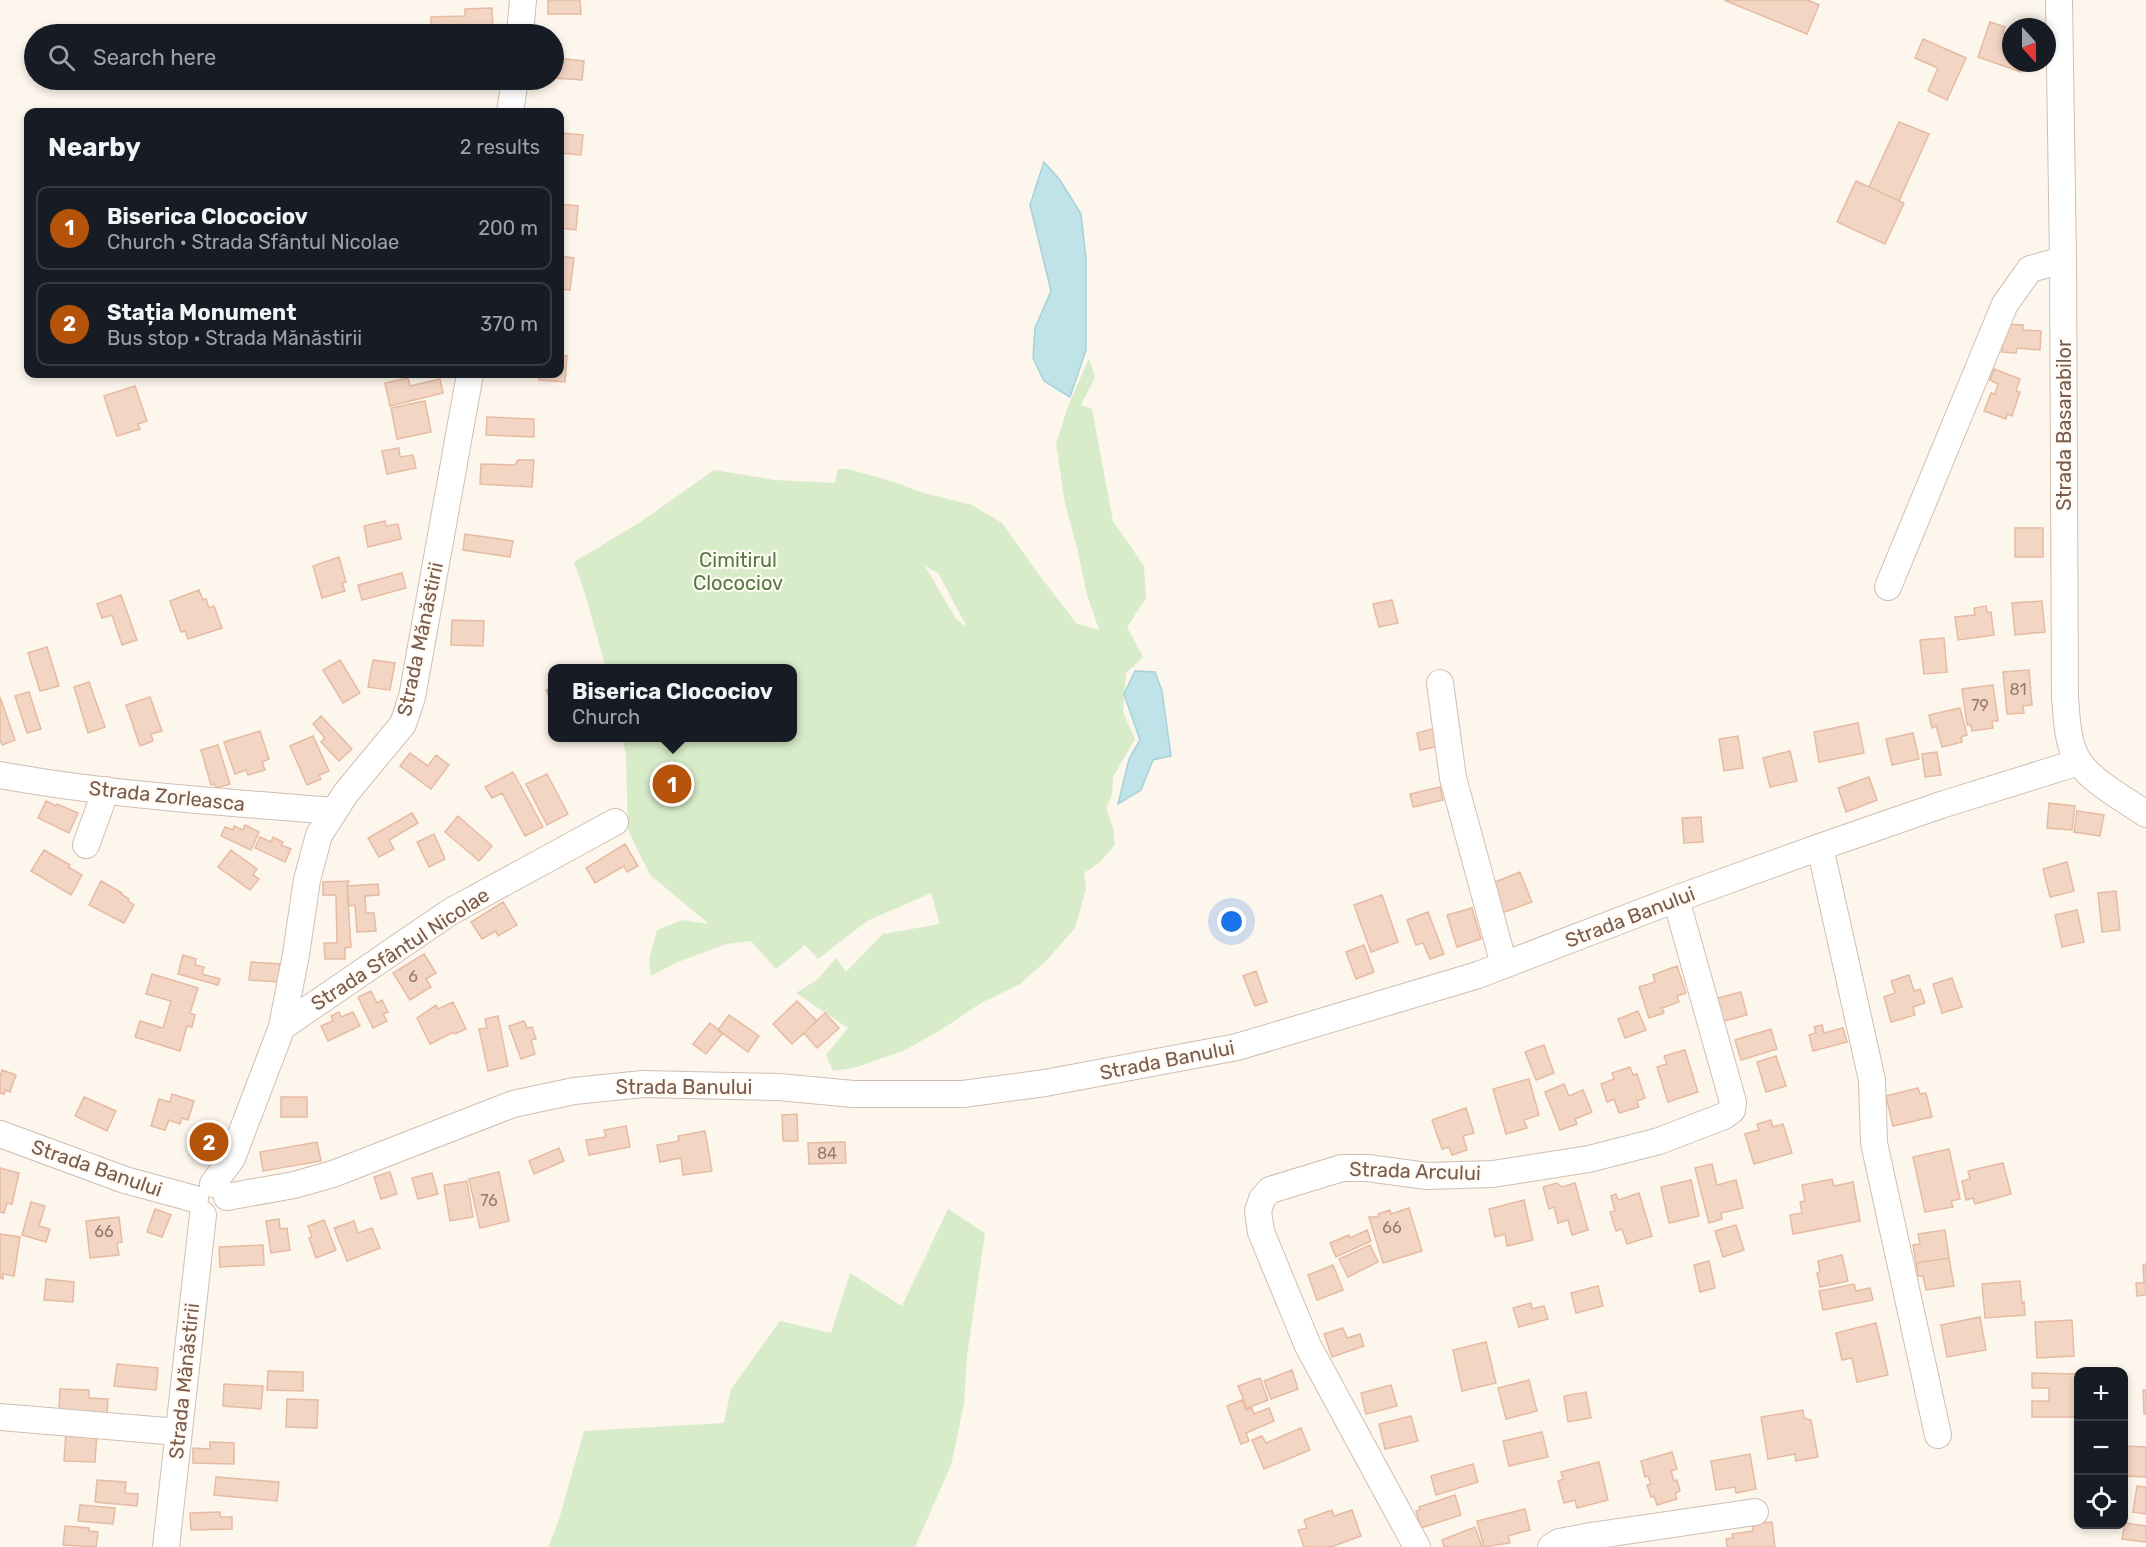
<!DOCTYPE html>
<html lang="en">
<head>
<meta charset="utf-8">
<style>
	:root { --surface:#171b24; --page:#20242c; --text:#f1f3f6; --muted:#9ea1a6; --line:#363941; --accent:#b45309 }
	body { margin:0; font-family:Rubik,sans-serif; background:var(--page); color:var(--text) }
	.controls { position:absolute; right:18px; bottom:18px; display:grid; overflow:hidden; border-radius:12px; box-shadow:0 3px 9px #0003 }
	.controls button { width:54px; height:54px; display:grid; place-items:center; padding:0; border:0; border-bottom:2px solid var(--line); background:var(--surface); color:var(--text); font:30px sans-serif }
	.compass { position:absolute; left:2002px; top:18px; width:54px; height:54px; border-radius:50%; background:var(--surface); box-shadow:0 3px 9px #0003; rotate:159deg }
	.you { position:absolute; left:1232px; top:922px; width:21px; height:21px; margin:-15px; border:4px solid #fff; border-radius:50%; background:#1a73e8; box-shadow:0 0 0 9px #1a73e833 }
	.badge { display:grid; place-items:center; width:39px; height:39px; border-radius:50%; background:var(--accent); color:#fff; font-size:20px; font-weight:700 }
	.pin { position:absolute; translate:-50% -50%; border:3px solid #fff; box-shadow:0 2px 6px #0006 }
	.popup { position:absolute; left:548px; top:664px; width:249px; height:78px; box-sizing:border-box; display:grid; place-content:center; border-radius:12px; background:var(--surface); filter:drop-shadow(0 2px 4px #0005); font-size:20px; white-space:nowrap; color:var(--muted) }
	.popup b { font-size:22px; color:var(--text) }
	.popup::after { content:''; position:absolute; left:50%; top:100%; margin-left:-12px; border:12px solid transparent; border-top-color:var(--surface) }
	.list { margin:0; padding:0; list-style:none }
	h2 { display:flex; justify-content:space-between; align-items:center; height:78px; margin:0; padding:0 24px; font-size:26px }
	h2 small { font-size:20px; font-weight:400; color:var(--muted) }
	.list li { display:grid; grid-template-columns:39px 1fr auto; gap:18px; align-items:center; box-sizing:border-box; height:84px; margin:0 12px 12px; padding:0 12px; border:2px solid var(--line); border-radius:12px }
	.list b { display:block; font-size:22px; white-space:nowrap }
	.list p { margin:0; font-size:20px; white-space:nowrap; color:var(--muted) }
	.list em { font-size:20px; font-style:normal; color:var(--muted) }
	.icon { flex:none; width:33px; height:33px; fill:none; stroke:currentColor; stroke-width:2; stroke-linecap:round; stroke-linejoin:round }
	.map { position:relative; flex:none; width:2146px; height:1547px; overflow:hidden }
	.search { position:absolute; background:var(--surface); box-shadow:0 3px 9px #0003; left:24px; top:24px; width:540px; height:66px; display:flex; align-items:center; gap:15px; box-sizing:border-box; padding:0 21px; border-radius:33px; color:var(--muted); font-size:22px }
	.panel { position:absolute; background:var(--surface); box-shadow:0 3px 9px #0003; left:24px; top:108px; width:540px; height:270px; border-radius:12px }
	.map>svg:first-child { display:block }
	.green { fill:#d8ecc9; fill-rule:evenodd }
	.water { fill:#bfe3e8; stroke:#a5d3da; stroke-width:1.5 }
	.building { fill:#f3d5c3; stroke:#e6bba3; stroke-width:1.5 }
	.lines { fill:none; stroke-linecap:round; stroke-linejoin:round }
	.minor-casing { stroke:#d1beb0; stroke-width:28 }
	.minor { stroke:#fff; stroke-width:26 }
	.labels { text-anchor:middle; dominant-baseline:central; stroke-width:4.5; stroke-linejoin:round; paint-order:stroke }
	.number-label { font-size:16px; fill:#987a6a }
	.street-label { font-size:20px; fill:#7a5c4d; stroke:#fffaf3 }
	.park-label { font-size:20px; fill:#537a41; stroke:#fffaf3 }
</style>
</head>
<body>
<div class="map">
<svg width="2146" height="1547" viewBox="0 0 2146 1547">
	<rect width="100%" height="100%" fill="#fdf6ec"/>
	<!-- green -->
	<path class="green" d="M1089,358l6,19 -14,28 11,4 21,112 31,45 2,32 -19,29 16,30 -17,16 -3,39 12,27 -22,38 -1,18 -6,13 7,20 2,17 -15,17 -16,11 2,16 -11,39 -28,32 -27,24 -39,19 -40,27 -36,20 -48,17 -24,4 -7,-16 22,-27 -52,-35 22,-14 18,-21 10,14 37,-38 57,-10 -9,-31 -64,28 -49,38 -13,-14 -29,24 -25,-28 -25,3 -48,18 -27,14 -2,-16 8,-30 25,-10 27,4 -59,-49 -22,-45 -2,-74 -3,-18h169v-70h-186l-23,-81 -9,-25 68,-41 72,-51 60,10 61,3 3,-14h10l46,13 26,10 52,13 30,18 35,49 39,51 23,7 -12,-35 -9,-43 -13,-49 -9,-59 11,-35zM925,566l13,7 29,54 -11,-8z
		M948,1209l37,24 -18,123 -3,48 -13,61 -36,82h-367l10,-24 26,-92 140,-8 7,-34 49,-68 51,12 19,-60 52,33z"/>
	<!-- water -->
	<path class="water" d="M1044,162l16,18 21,34 5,44v92l-16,47 -26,-16 -11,-23 2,-30 16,-37 -21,-86z
		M1135,671l20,1 7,19 9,65 -18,4 -12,30 -23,14 11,-45 11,-19 -16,-46z"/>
	<!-- building -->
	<path class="building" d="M548,0h32l1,14h-33z
		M1724,0h84l11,5 -12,29z
		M492,8l1,24 -62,1v-16l34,-1v-7z
		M1990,22l15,5 -2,6 8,3v27h13l-3,9 -43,-15z
		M1923,39l43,19 -19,42 -19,-9 10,-23 -23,-10z
		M554,58l30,3 -2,19 -28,-2z
		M1899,122l30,12 -30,67 -30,-14z
		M560,133l23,2 -2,20 -21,-2z
		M1856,181l48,22 -19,41 -48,-22z
		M560,204l18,2 -2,24 -16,-2z
		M560,256l14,2 -4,32 -10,-1z
		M2004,324l19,1v5l18,1 -1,19 -23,-2 -1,5 -14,-1z
		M560,355l7,1 -2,26 -26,-2 1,-6h20z
		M1994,369l26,10 -4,12 4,1 -8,24 -5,-2 -1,5 -22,-8 7,-18 4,1 3,-10 -8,-4z
		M408,378l2,8 30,-7 3,14 -53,13 -5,-23z
		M135,386l12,35 -9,3 2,5 -23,7 -13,-40z
		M425,401l6,31 -34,7 -6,-31z
		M487,417l47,2v18l-48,-2z
		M399,448l1,9 13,-2 3,13 -29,6 -5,-23z
		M518,460h16l-2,27 -52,-3 1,-20 34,1z
		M385,521l1,5 12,-2 3,15 -33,8 -4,-21z
		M2015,528h28v29h-28z
		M465,534l48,7 -3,16 -47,-7z
		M339,557l7,25 -4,1 3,8 -23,7 -9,-32z
		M402,573l4,15 -44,12 -4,-15z
		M199,590l4,10 3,-1 3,9 5,-2 8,22 -34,11 -3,-8 -4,1 -11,-31z
		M121,595l16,45 -15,5 -10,-30 -10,3 -5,-14z
		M1392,600l6,23 -19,4 -6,-23z
		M2042,601l3,31 -30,3 -3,-32z
		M1986,606l1,6h4l3,23 -36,5 -3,-23 20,-2 -1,-7z
		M452,620l32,1 -1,25 -32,-1z
		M1944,638l3,34 -23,2 -4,-34z
		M47,647l12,39 -19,5 -12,-38z
		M340,660l20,33 -17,10 -20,-33z
		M373,660l22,3 -5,27 -22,-3z
		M2029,670l3,35 -9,1 1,7 -17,1 -4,-42z
		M89,682l16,45 -17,6 -14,-46z
		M1993,685l5,36h-6l1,7 -21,3 -1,-6h-4l-5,-36z
		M552,687v16l-6,-13z
		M29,692l12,37 -14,4 -12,-37z
		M0,697l15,43 -13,5 -2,-6z
		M150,697l12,34 -11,3 2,7 -13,5 -14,-41z
		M1960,708l7,27 -6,2 1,5 -20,5 -6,-21 -4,2 -3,-13z
		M321,716l31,33 -13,12 -18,-19 4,-4 -12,-14z
		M1858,723l6,30 -45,9 -5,-30z
		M1436,728l4,18 -20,4 -3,-17z
		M260,731l9,28 -7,3 3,8 -17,5 -2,-5 -11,4 -11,-32z
		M1913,733l6,26 -27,6 -6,-26z
		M313,736l16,35 -10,4 2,4 -14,6 -17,-39z
		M1738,736l5,32 -19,3 -5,-32z
		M218,745l12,39 -14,4 -1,-4 -4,1 -10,-35z
		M1790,751l7,30 -27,6 -7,-29z
		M1937,752l4,23 -16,2 -3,-23z
		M410,753l18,13 8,-11 13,10 -18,24 -31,-23z
		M513,772l30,55 -18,9 -23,-43 -10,5 -7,-11z
		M547,774l21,40 -21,11 -21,-41z
		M1869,777l8,23 -31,12 -8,-24z
		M1440,787l3,13 -30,7 -3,-13z
		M46,801l10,5 1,-2 21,9 -9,20 -31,-15z
		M2049,803l26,3 -3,24 -25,-2z
		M2077,811l27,4 -4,21 -26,-4z
		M412,813l6,10 -29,17 5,9 -15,8 -11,-19z
		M458,816l34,30 -13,15 -34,-29z
		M1701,817l2,25 -19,1 -2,-25z
		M245,825l14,7 -8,18 -30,-14 4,-9 8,3 1,-4 9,4z
		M434,834l11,25 -16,8 -12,-25z
		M260,837l11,5 2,-5 10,5 -2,3 10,4 -6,13 -30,-14z
		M625,844l13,22 -11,6 -3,-6 -29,17 -9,-15z
		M44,850l26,15 -2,2 14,8 -11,20 -40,-24z
		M231,850l26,19 -4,6 6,4 -9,11 -32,-23z
		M2067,862l7,29 -24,6 -7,-28z
		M1520,872l12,30 -30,11 -12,-29z
		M101,881l21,12 -1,1 8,5 -1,2 6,4 -10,18 -35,-18z
		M349,881l-2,5 4,61 -6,1v11h-20l-1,-16h13l-1,-48h-13v-13z
		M378,884l1,11 -14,1 1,17h8l2,18 -19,1 -2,-27 -6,1 -2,-20z
		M2116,891l4,39 -18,2 -4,-39z
		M1382,895l16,47 -27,10 -17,-47z
		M503,902l14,23 -19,11 -2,-5 -14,8 -11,-17z
		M1472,908l9,31 -24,8 -10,-32z
		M2077,910l7,32 -22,5 -7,-32z
		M1428,912l16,42 -14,5 -7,-16 -7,2 -9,-25z
		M1364,945l10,27 -18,7 -10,-27z
		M424,954l12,19 -10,6 5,8 -21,13 -17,-27z
		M183,955l13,4 -1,6 9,2 -2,7 18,5 -2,6 -40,-11z
		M251,962l29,2 -1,18 -30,-2z
		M1677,966l9,27 -9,3 2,6 -17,6 2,5 -15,5 -10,-31 16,-5 -2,-7z
		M1256,971l11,31 -12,4 -12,-30z
		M152,974l46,14 -8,25 5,2 -3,12 -5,-1 -7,25 -45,-14 5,-16 23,7 8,-27 -25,-7z
		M1909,975l5,16 6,-2 5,14 -12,4 2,8 -24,7 -7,-25 11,-4 -4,-12z
		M1952,978l10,29 -20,6 -9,-29z
		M371,991l6,12 5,-3 6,12 -5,2 4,7 -14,7 -15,-31z
		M1741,992l6,23 -31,8 -6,-23z
		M797,1001l20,20 -25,23 -19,-20z
		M453,1002l13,27 -11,5 -1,-2 -24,12 -13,-26 19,-13 2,4z
		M1638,1011l8,19 -21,8 -7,-19z
		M339,1012l2,5 12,-5 7,14 -32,15 -7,-15 12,-5 -2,-5z
		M825,1013l14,15 -22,20 -13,-15z
		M729,1015l30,21 -11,16 -30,-22z
		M498,1016l10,50 -20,5 -9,-42 8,-1 -2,-9z
		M524,1021l3,7 5,-1 4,12 -5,1 4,14 -14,5 -12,-33z
		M710,1023l13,10 -17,21 -13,-10z
		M1822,1025l2,8 19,-5 4,14 -34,9 -4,-16 7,-2 -2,-6z
		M1771,1029l6,20 -36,11 -6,-20z
		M1544,1045l10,28 -18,7 -11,-28z
		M1685,1050l13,42 -30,10 -11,-35 10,-3 -3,-8z
		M1776,1056l10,30 -20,6 -9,-30z
		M1630,1067l3,8 4,-1 8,24 -8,3 2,6 -20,6 -5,-14 -7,3 -6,-18 13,-5 -2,-6z
		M2,1070l14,5 -6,17 -5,-2 -1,4 -4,-1v-16z
		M1529,1079l10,36 -15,5 3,8 -21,6 -13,-45z
		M1564,1084l5,12 14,-6 9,22 -17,7 2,5 -17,6 -15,-38z
		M1918,1088l2,6 6,-1 6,24 -39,9 -7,-30z
		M172,1094l22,7 -6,19 -6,-2 -2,6 -11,-4 -4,10 -14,-4 8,-27 11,3z
		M84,1097l32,14 -9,20 -32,-15z
		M281,1097h26v20h-26z
		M1466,1108l8,25 -11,3 4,14 -15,5 -3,-8 -7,2 -10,-29z
		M797,1114l1,27h-15l-1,-26z
		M1771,1120l2,7 10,-3 9,29 -38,11 -9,-30 14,-4 -2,-6z
		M626,1126l4,21 -41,8 -3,-15 20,-3 -2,-7z
		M705,1131l7,40 -29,4 -2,-17 -21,4 -3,-17 22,-4 -1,-5z
		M317,1142l4,19 -58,10 -3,-19z
		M845,1142l1,21 -37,1 -1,-21z
		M559,1148l5,13 -30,13 -5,-13z
		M1949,1149l11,50 -9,2 2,6 -28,5 -12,-55z
		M2003,1163l8,31 -36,10 -2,-6 -7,2 -4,-19 8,-2 -2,-8z
		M1712,1164l5,21 19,-5 7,28 -22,5 1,6 -13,4 -14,-55z
		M0,1168l19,5 -7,31 -5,-1 -3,10 -4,-1z
		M390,1172l7,22 -16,5 -7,-22z
		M499,1172l10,49 -29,7 -11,-49z
		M432,1173l6,21 -20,5 -6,-21z
		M1832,1179l2,7 19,-4 7,39 -67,13 -3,-19 12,-2 -2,-11 5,-1 -3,-16z
		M1691,1180l8,36 -30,7 -8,-36z
		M467,1181l6,36 -23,4 -6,-36z
		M1557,1183l5,4 13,-4 13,47 -16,5 -4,-15 -10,3 -4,-16 -5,2 -6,-22z
		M1639,1193l13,43 -25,8 -5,-15 -6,2 -6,-19 5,-1 -4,-15 5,-2 2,6z
		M1524,1200l9,40 -26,6 -2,-12 -10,3 -6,-28z
		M31,1202l14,4 -6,20 11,3 -4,13 -24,-7z
		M1409,1208l13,43 -39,12 -14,-46h10l-1,-3 12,-4 1,4z
		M155,1209l16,6 -9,22 -15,-5z
		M119,1217l3,25 -5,1 2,12 -29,3 -4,-37z
		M279,1219l1,10 7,-1 3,22 -19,3 -5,-32z
		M324,1220l12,30 -20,8 -7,-20 3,-1 -4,-11z
		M354,1221l4,12 14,-5 8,20 -33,13 -13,-33z
		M1736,1225l8,25 -21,7 -8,-26z
		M1367,1230l4,11 -35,16 -6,-14 19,-8 1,3z
		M1945,1230l4,28 -33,5 -3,-18 7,-1 -2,-10z
		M0,1234l20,3 -6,39 -11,-2v5l-3,-1z
		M263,1245l1,20 -44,2 -1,-20z
		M1370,1245l8,17 -30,15 -9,-18z
		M1842,1255l6,26 -28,6 -3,-14 3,-1 -2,-11z
		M1949,1258l5,28 -28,4 -3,-14h-5l-2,-13z
		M1709,1261l6,27 -15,4 -6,-27z
		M2146,1264v31l-9,1 -1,-13h8l-1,-18z
		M1333,1265l10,25 -26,10 -9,-25z
		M46,1279l28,3 -1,20 -29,-2z
		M2020,1281l2,22 2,-1 1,13 -40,3 -3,-34z
		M1854,1284l2,7 14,-3 3,12 -50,10 -4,-19z
		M1598,1286l5,20 -27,7 -5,-20z
		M1531,1303l1,6 12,-3 4,13 -29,8 -6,-19z
		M1980,1317l6,33 -39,7 -6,-32z
		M2072,1320l2,36 -37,2 -2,-36z
		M1876,1323l12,52 -31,7 -5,-24 -10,2 -6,-27z
		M1343,1328l4,10 13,-4 4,12 -32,11 -8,-23z
		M1486,1342l10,41 -34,8 -9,-41z
		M117,1364l41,4 -2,22 -42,-4z
		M1292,1370l6,19 -27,10 -7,-18z
		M268,1371l35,1v19l-36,-1z
		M2032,1373l46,1v43h-46v-16h17v-13h-17z
		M1260,1378l8,22 -21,8 -9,-22z
		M1529,1380l8,31 -31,8 -8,-31z
		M224,1384l39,2 -2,23 -38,-3z
		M1391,1385l6,21 -31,8 -5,-21z
		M60,1389l29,1v8l19,1 -1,15 -48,-3z
		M2143,1390h3v24h-2z
		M1586,1392l5,26 -23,4 -4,-26z
		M287,1399l31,1 -1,28 -31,-1z
		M1242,1400l4,10 6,-2 2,6 15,-6 5,13 -28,12 3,8 -8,3 -14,-38z
		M1803,1410l1,8 7,2 7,37 -22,4 -1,-7 -27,5 -7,-42z
		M1411,1416l7,25 -33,8 -6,-25z
		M1301,1428l9,22 -46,19 -12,-29 10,-4 4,7z
		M2076,1429l2,1v19h-3z
		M66,1431l31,1 -2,30 -31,-1z
		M1542,1432l6,25 -39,9 -6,-25z
		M210,1442l24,1v21l-41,-1v-15l17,1z
		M2124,1446l22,1v30l-22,-1z
		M1672,1452l5,17 -6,2 3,10 3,-1 3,11 -5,2 2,6 -20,6 -3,-9 -3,1 -4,-12 4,-1 -3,-8 -3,1 -4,-16z
		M1750,1454l6,35 -20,4 -1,-6 -19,3 -5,-29z
		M1599,1462l9,38 -31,8 -2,-8 -11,3 -6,-22 5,-2 -2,-7z
		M1473,1464l5,18 -42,13 -5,-19z
		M216,1477l63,5 -2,19 -63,-6z
		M97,1480l29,2 -1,11 13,1 -1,12 -42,-4z
		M2137,1486l9,1v27l-13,-2z
		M1455,1495l6,20 -40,13 -5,-17 4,-1 -1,-3z
		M80,1505l35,3 -2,16 -35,-3z
		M1525,1509l5,21 -22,6 2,7 -26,4 -7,-26z
		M1332,1510l2,6 18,-6 9,26 -30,11h-27l-6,-17 9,-2 -3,-8z
		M220,1512v5h12v12l-41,1 -1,-17z
		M1772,1522l3,25h-48l-1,-8 7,-1 -1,-4 21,-3 -1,-7z
		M2125,1523l21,3v16l-24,-3z
		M65,1526l24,2v3l9,1 -2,15 -33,-2z
		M1475,1527l7,20h-38l-2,-7z"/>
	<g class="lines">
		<defs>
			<path id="minor" d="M2059,0l4,260 2,438c2,21 2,46 14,64 12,19 48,39 67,52
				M520,34l3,-34
				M510,112l5,-32
				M1888,587l117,-283 25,-35 33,-9
				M1440,683l13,95 51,187
				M0,775c110,20 223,27 334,36
				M86,845l20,-55
				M1820,847l52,233 2,63 64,292
				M282,1027l168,-115 165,-90
				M0,1134l125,46 70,19
				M213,1184l19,-26 50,-131 14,-73 11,-74 12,-45 27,-42 57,-69 9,-27 58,-323
				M227,1197l67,-12 39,-11 180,-70 61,-13 69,-7 136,3 74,7h110l82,-11 192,-36 241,-72 198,-76 144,-52 121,-42 138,-43
				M0,1417l178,15
				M166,1547l37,-332
				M1417,1547l-109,-201 -47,-114 -3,-21 4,-12 8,-9 72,-22h25l60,8 66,-2 96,-15 70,-18 65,-25 8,-6 1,-8 -57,-203
				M1551,1547l8,-5 32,-6 164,-24"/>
		</defs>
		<!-- minor casing -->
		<use href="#minor" class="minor-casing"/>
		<!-- minor -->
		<use href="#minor" class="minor"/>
	</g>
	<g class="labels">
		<!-- number labels -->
		<g class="number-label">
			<text x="2018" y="689">81</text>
			<text x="1980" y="705">79</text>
			<text x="413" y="976">6</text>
			<text x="827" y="1153">84</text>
			<text x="489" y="1200">76</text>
			<text x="1392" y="1227">66</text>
			<text x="104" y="1231">66</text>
		</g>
		<!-- street labels -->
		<g class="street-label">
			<text transform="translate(2064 425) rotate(-90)">Strada Basarabilor</text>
			<text transform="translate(420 639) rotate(-78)">Strada Mănăstirii</text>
			<text transform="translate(167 796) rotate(6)">Strada Zorleasca</text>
			<text transform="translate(1630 917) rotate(-21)">Strada Banului</text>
			<text transform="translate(400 949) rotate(-33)">Strada Sfântul Nicolae</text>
			<text transform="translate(1167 1060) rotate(-11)">Strada Banului</text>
			<text x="684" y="1087">Strada Banului</text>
			<text transform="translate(97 1168) rotate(19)">Strada Banului</text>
			<text transform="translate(1415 1171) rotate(2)">Strada Arcului</text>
			<text transform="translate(184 1381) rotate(-84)">Strada Mănăstirii</text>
		</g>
		<!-- park labels -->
		<g class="park-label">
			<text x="738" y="560">Cimitirul<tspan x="738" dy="23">Clocociov</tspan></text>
		</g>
	</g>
</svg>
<div class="controls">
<button>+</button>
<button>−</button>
<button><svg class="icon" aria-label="locate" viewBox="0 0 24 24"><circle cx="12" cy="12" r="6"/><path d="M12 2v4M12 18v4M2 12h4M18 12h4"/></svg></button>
</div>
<svg class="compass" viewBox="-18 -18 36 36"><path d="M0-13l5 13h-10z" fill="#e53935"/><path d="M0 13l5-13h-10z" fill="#9ea1a6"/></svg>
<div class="you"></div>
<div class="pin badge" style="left:672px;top:784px">1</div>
<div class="popup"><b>Biserica Clocociov</b>Church</div>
<div class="pin badge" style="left:209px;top:1142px">2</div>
<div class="search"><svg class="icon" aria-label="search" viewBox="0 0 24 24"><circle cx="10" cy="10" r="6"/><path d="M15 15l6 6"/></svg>Search here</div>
<section class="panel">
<h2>Nearby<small>2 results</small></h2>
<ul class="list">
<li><span class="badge">1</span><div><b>Biserica Clocociov</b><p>Church · Strada Sfântul Nicolae</p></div><em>200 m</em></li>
<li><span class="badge">2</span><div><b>Stația Monument</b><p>Bus stop · Strada Mănăstirii</p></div><em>370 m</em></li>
</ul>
</section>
</div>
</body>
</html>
